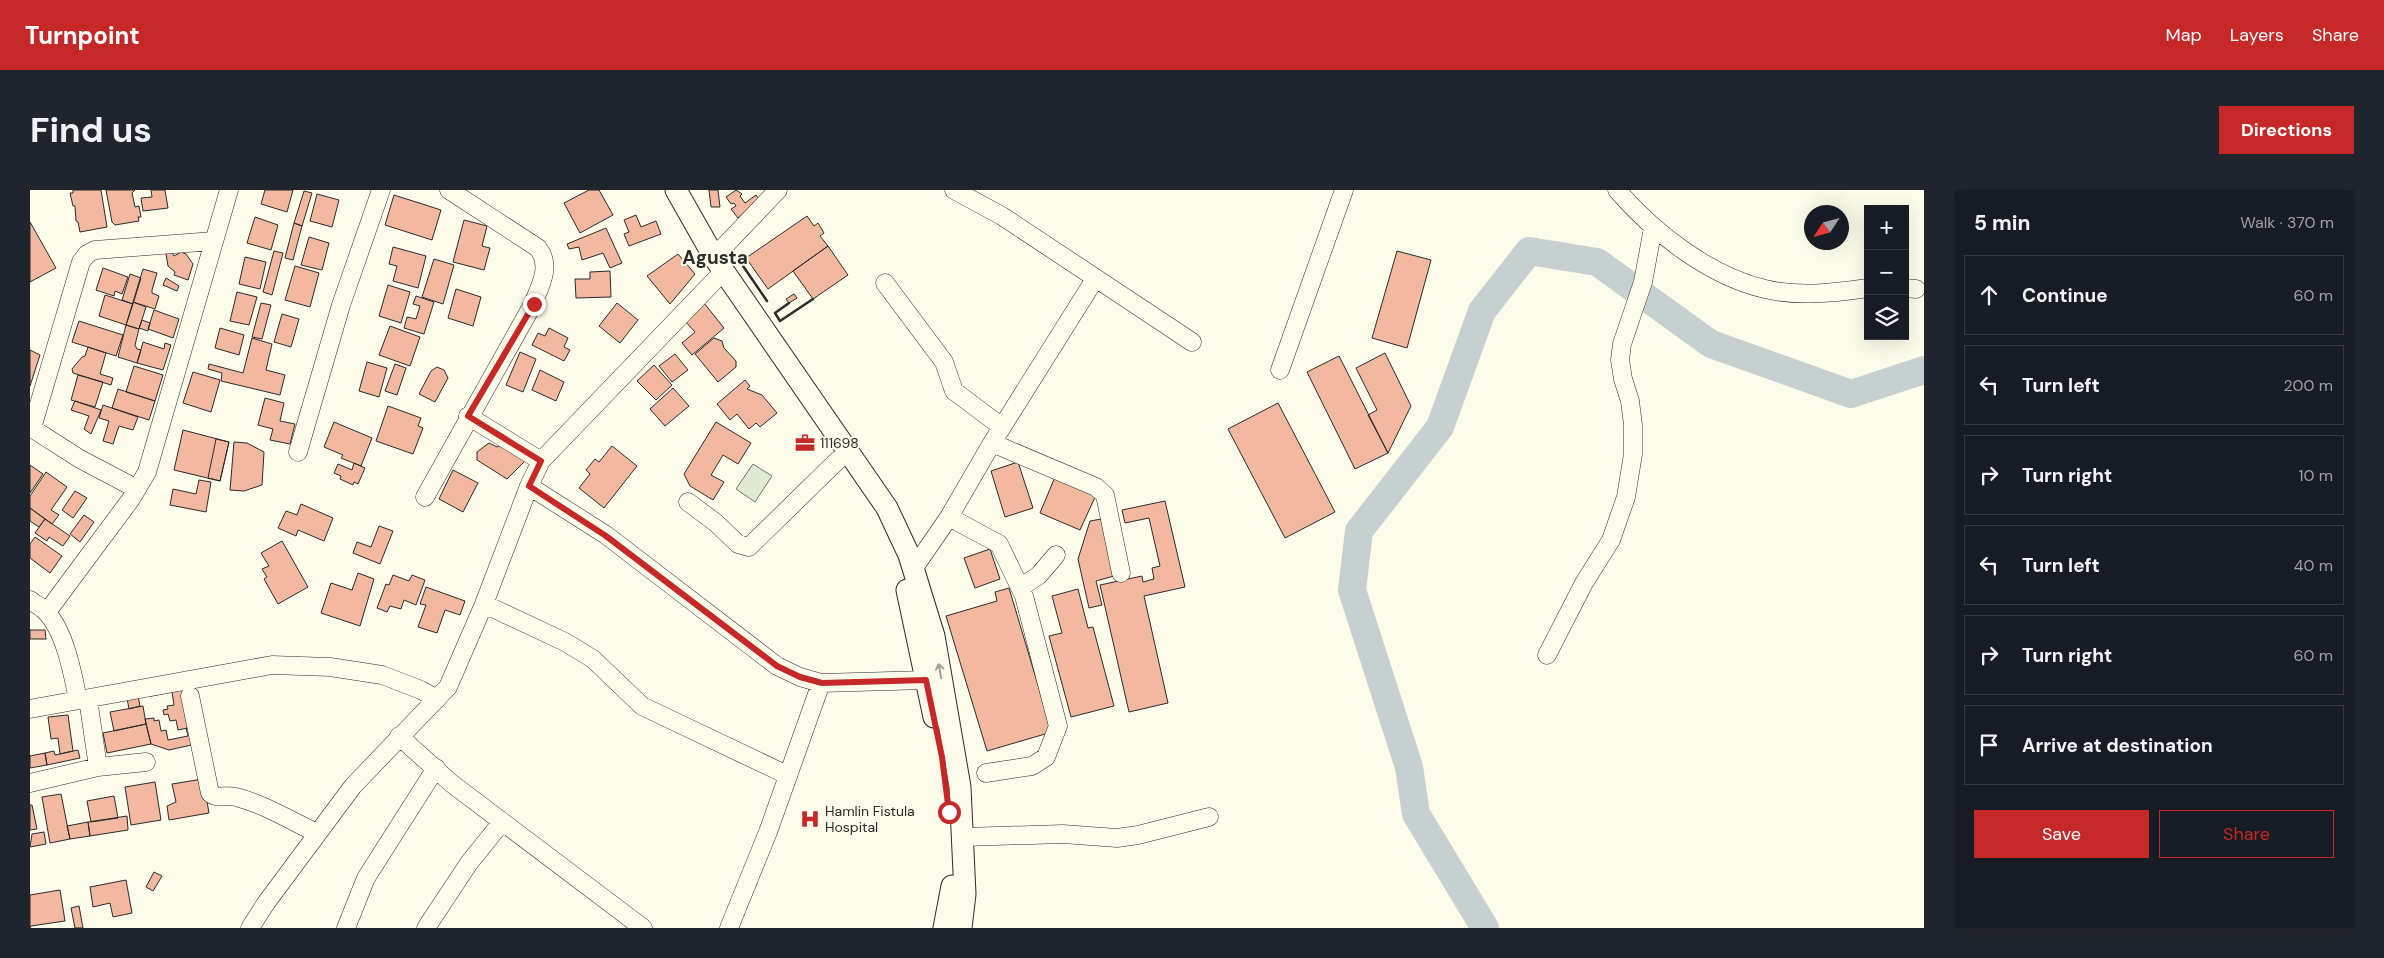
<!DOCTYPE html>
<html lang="en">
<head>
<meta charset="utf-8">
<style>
	:root { --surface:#171b24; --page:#20242c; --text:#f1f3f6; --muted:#9ea1a6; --line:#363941; --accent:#c62828 }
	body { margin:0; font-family:"DM Sans",sans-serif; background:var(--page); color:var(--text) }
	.controls { position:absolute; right:15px; top:15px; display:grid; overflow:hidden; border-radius:0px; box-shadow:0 5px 20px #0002 }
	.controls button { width:45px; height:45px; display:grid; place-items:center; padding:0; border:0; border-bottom:1px solid var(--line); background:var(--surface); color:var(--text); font:25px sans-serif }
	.compass { position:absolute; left:1774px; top:15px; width:45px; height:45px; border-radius:50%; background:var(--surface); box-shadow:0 5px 20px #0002; rotate:234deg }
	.stop { position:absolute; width:15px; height:15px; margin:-11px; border:4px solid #c62828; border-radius:50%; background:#fff }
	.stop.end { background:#c62828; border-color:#fff; box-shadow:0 1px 5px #0008 }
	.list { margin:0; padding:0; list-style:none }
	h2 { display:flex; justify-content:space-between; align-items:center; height:65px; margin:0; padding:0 20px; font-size:21px }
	h2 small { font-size:16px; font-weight:400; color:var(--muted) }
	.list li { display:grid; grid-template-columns:32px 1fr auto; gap:15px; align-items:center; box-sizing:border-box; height:80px; margin:0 10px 10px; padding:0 10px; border:1px solid var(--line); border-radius:0px }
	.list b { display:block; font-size:19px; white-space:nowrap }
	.list em { font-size:16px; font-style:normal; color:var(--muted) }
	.actions { display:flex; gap:10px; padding:15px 20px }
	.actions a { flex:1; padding:11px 0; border:1px solid var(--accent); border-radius:0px; text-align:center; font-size:18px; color:var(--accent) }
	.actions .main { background:var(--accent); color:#fff }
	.icon { flex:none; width:28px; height:28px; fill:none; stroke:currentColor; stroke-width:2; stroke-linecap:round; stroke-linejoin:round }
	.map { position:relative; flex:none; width:1894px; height:738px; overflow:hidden; border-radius:0px }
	header { display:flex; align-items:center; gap:30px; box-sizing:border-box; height:70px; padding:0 25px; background:var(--accent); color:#fff }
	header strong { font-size:24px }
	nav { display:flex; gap:28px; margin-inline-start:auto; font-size:18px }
	.intro { display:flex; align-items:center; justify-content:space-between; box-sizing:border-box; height:120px; padding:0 30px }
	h1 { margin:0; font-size:35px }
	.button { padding:12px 22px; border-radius:0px; background:var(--accent); color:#fff; font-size:18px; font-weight:700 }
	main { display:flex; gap:30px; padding:0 30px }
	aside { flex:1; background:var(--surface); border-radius:0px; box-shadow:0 5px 20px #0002 }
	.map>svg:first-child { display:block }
	.green { fill:#deebd1; stroke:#74746e }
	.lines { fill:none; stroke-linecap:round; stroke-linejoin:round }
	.river { stroke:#c7d0d0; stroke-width:28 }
	.building { fill:#f2b8a0; stroke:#2b2b2b }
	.minor-casing { stroke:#2b2b2b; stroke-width:19 }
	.major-casing { stroke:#2b2b2b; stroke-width:23 }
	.minor { stroke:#fdfbea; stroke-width:18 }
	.major { stroke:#fdfbea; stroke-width:21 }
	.wall { stroke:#2b2b2b; stroke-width:2.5 }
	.oneway { stroke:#9e9d94 }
	.route { stroke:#c62828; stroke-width:6 }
	.labels { text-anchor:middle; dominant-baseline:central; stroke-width:4; stroke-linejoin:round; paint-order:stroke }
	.poi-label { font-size:14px; fill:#2b2b2b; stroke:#fdfbea; text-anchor:start }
	.district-label { font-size:19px; font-weight:bold; fill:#2b2b2b; stroke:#fdfbea }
</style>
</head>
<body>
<header>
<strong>Turnpoint</strong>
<nav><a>Map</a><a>Layers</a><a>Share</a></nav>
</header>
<div class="intro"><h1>Find us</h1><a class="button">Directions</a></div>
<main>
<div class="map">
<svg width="1894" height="738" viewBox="0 0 1894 738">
	<rect width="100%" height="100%" fill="#fdfbea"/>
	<!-- green -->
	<path class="green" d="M723,274l19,12 -17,26 -19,-13z"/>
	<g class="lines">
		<!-- river -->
		<path class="river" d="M1455,738l-69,-114 -7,-47 -57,-177 7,-59 81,-104 42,-116 47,-60 68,11 114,82 140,50 73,-24"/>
	</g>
	<!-- building -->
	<path class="building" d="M43,0h28l6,37 -27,5 -2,-10 -2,-1 -1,-15h-2l-3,-13h3z
		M76,0h29l-3,3 3,14 4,-1 2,11h-3l1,4 -24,4 -3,-3z
		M121,0h14l3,18 -25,3 -2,-13 11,-1z
		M235,0h28l-6,22 -26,-8z
		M559,0h10l14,25 -33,18 -16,-30z
		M679,0h9l2,17h-9z
		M706,0l6,4 -2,2 5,7 11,-8 4,5 -22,18 -7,-9 5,-3 -2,-3 -3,1 -5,-7z
		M274,1l8,2 -10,33 -8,-3z
		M287,4l22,6 -7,27 -22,-6z
		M364,5l47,15 -9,30 -47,-15z
		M606,25l5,12 15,-6 5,13 -32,12 -5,-12 5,-2 -5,-12z
		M777,26l7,10 4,-3 6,10 -4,3 8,10 -60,43 -22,-31z
		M225,27l23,8 -7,25 -24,-7z
		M434,30l23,6 -5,20 8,2 -6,22 -31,-8z
		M0,32l26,46 -26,14z
		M264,33l8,3 -9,34 -8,-2z
		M576,38l16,35 -12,5 -7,-15 -21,7 -3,-13 -10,2 -2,-5z
		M279,47l20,6 -7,27 -21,-5z
		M798,56l20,29 -35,24 -20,-28z
		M363,57l33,9 -8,32 -25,-7 4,-15 -8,-2z
		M141,61l3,5 7,-4 5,2 7,10 -5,16 -14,-5 1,-3 -7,-6 -2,-12z
		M244,61l9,2 -11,42 -9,-3z
		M1367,61l34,9 -24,88 -35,-10z
		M648,64l17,20 -25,30 -23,-28z
		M215,67l21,5 -6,27 -21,-5z
		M404,69l20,6 -11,39 -21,-7z
		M265,76l24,7 -9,34 -25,-7z
		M73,78l25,9 -6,17 -7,-3 -1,5 -18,-6z
		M113,79l14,4 -5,17v3l7,3 -4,13 -22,-7z
		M580,81l1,26 -35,1 -1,-19h15v-7z
		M100,84l11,4 -8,26 -11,-4z
		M136,88l13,8 -2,5 -14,-6z
		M358,95l22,7 -9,31 -22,-7z
		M426,99l25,8 -8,29 -25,-8z
		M207,102l20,5 -8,28 -19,-4z
		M764,104l3,4 -8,5 -3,-4z
		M75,105l28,9 -7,21 -27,-9z
		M386,106l18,6 -10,32 -20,-6 3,-11 9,2 4,-13 -7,-2z
		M103,112l13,5 -7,22 -13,-4z
		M231,113l10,2 -9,34 -10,-2z
		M587,113l21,17 -18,23 -21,-17z
		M674,113l20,25 -32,27 -10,-12 13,-11 -11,-12z
		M124,120l25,9 -6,19 -25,-9z
		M252,124l17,5 -8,28 -17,-5z
		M112,130l8,3 -2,8 -9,-3z
		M49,131l44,14 -7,21 -44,-14z
		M96,135l13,4 -4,16 2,4 4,1 -4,13 -19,-6z
		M360,136l30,11 -10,29 -31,-11z
		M190,138l24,7 -5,20 -24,-7z
		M519,138l19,10 -4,9 6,3 -6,11 -32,-16 6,-12 7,3z
		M222,148l20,6 -6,26 19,5 -5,20 -59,-14 1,-8 -14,-4 1,-5 34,9z
		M684,148l8,3 2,7 12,13v6l-18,15 -23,-28z
		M113,152l21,7 1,-6 6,2 -8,25 -26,-7z
		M58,157l18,6 -6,21 13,4 -2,7 -38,-12 -1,-4 10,-12 3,-1z
		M0,160l10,5 -10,31z
		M490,162l16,7 -13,33 -17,-7z
		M1355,163l26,53 -23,47 -20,-38 9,-5 -21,-42z
		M645,164l13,16 -16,12 -13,-16z
		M1309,166l49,97 -33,16 -48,-97z
		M337,172l20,6 -8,29 -20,-6z
		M365,174l11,4 -9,27 -12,-4z
		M624,175l18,20 -16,15 -19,-19z
		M104,176l29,9 -8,26 -29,-9z
		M407,177l7,3 4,8 -13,24 -16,-8 12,-23z
		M510,180l24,12 -8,19 -24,-11z
		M163,182l27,8 -9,32 -28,-9z
		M48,185l25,7 -8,25 -24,-7z
		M715,190l5,6 -3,3 15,6 15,18 -17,14 -4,-4 -7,6 -12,-15 -7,6 -13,-16z
		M643,198l16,18 -24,20 -15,-17z
		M88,199l37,12 -6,19 -37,-12z
		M235,208l19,5 -4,18 15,3 -5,20 -20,-4 3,-11 -15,-4z
		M45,211l26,9 -10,24 -7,-5 5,-13 -18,-6z
		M1248,213l57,109 -50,26 -57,-109z
		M73,215l35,12 -5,13 -14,-4 -6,18 -10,-3 6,-20 -10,-3z
		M358,216l33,12 -3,8 5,2 -10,26 -37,-13z
		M304,232l38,16 -11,28 -20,-8 2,-3 -19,-8z
		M686,232l35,21 -13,21 -15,-9 -12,20 13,7 -11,18 -23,-14 -6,-12z
		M153,240l46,12 -9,39 -46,-11z
		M186,249l13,3 -9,39 -12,-3z
		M204,252l13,1 17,9 -2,33 -18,6 -14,-1z
		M459,253l8,4 9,-4 19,18 -18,18 -30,-19v-8z
		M582,256l25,20 -33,42 -25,-20 11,-14 -4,-4 9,-11 4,3z
		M988,272l15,46 -28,9 -14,-46z
		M324,273l11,5 -7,16 -4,-2 -1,3 -13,-6 1,-3 -7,-3 4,-9 14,6z
		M0,275l13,9 -13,19z
		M423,280l25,13 -15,29 -24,-13z
		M16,282l21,15 -16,23 8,5 -7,9 -22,-16v-12z
		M1025,287l41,18 -16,35 -40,-17z
		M169,290l12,2 -5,30 -36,-7 3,-16 23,5z
		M45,301l12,7 -14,20 -11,-8z
		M1135,311l20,86 -41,9 24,107 -39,9 -29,-127 42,-9 1,6 11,-3 -2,-11 8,-2 -11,-48 -24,5 -3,-13z
		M271,314l32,14 -9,23 -26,-11 -2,6 -18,-8 8,-17 11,4z
		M0,318l15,11 -6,8 -9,-6z
		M54,325l10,7 -14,20 -10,-8z
		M15,329l25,17 -7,10 -14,-9 -2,4 -12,-8z
		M1071,329l13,57 -18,5 6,24 -13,3 -11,-49 12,-38z
		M349,336l14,5 -13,33 -27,-11 4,-11 14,5z
		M5,347l27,19 -12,17 -20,-15v-14z
		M252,351l26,46 -30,17 -14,-25 3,-2 -5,-8 7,-3 -8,-13z
		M960,359l10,30 -25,9 -11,-30z
		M328,383l16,6 -14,47 -39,-13 10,-30 21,7z
		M363,385l16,6 3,-6 13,5 -9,25 -12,-5 -3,9 -11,-3 -3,6 -10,-4 9,-24 3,1z
		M396,397l39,14 -5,14 -15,-5 -8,23 -19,-6 8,-22 -6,-1z
		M979,398l43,144 -65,19 -41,-135 51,-15 -2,-9z
		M1048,399l10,39 5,-1 21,79 -43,11 -22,-81 13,-3 -10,-37z
		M0,440h15l1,9h-16z
		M154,493l9,44 -15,3 -2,-10 -6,1 -2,-7 -4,1 -1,-5 5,-1 -1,-3 7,-1 -2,-13 -21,4 -1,-6z
		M107,501l3,15 -11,3 -3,-16z
		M113,516l3,18 -32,7 -4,-19z
		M38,525l5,36 -13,3 -2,-16 -7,1 -3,-22z
		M124,528v3l5,-1 2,11 5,-1 2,10 20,-4 -2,-8 7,-1 3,17 -27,6 -18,-6 -6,-25z
		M116,534l5,20 -44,9 -4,-20z
		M48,560l2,8 -33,7 -2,-12 9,-2 1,4z
		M15,563l2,12 -17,3v-12z
		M173,589l6,34 -40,7 -2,-14 9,-4 -4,-18z
		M125,592l6,38 -30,5 -6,-38z
		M31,604l9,45 -20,4 -8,-46z
		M84,606l4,22 -27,4 -4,-21z
		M0,615h2l5,24 -7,1z
		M97,626l1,14 -38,6 -2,-14z
		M58,632l2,14 -20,3 -3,-13z
		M14,642l2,12 -16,3 2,-13z
		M124,682l8,4 -9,15 -7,-4z
		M96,690l6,33 -19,4 -3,-14 -17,4 -3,-20z
		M30,700l5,31 -34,5 -1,2v-33z
		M49,716l4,22h-8l-4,-20z"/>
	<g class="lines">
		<defs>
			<path id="minor" d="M924,0l48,26 190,126
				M1587,0c36,42 92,86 148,99 33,8 69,4 103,-1
				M684,67l64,-67
				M855,93l59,79 10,29 48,36
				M1875,98l11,1
				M1250,180l64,-180
				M438,226l73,45
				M0,237l50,32 57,30
				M2,238l49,-166 6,-8 8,-4 119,-9
				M962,253l104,44 9,8 16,78
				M268,262l43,-147 40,-115
				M499,296l77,49 171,131 23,11 21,6 105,-3
				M395,307l108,-193c7,-18 19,-38 5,-56l-89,-58
				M658,312l28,21 22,21 11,3 89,-87
				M919,327l50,27 25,52 34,130 -12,31 -14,9 -46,7
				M884,378l35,-51 43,-74 103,-164
				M990,398l19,-13 17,-20
				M0,410c5,4 12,7 16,12 19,19 27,63 32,88
				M454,414l81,38 28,17 49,47 145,69
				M17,422l84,-113 16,-27 82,-282
				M1517,465l37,-72 27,-43 15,-43 7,-43v-29l-3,-24 -7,-22 -3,-19 2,-16 21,-62 10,-54
				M160,506l20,97c8,7 16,1 26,4 28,7 55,24 81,36
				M0,519l242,-44 58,2 52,8 39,15 16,9
				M369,546l52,47 192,145
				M68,577l48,-5
				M0,593l68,-16 -10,-68
				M934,647l99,-3 54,4 21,-3 71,-18
				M220,738l16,-25 87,-117 95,-99 36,-83 45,-118 12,-25 176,-183
				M316,738l20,-50 70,-110
				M396,738l43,-65 33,-41
				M699,738l39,-96 53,-149"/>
			<path id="major" d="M646,0l38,67 173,251 22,47 25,81 26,151 5,107 -4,34
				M877,400l27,127
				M914,738l8,-42"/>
		</defs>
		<!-- minor casing -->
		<use href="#minor" class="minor-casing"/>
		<!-- major casing -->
		<use href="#major" class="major-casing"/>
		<!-- minor -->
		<use href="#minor" class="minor"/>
		<!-- major -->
		<use href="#major" class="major"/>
		<!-- wall -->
		<path class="wall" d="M716,68l-5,5 26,38
			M759,113l-14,10 5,8 33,-22"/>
	</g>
	<!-- one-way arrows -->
	<defs><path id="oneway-shaft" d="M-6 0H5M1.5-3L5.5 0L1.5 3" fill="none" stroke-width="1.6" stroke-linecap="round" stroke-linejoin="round" transform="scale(1.25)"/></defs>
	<use class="oneway" href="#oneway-shaft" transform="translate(910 481) rotate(-100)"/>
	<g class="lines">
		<!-- route -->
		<path class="route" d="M504,114l-66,112 73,45 -12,25 77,50 171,130 23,11 22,6 104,-3 16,77 7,55"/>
	</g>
	<!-- icons -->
	<defs>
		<symbol id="office-bare" viewBox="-9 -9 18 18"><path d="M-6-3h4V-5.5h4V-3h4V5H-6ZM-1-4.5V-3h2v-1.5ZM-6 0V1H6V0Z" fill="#c62828" stroke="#fdfbea" stroke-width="2.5" paint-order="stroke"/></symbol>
		<symbol id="hospital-bare" viewBox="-9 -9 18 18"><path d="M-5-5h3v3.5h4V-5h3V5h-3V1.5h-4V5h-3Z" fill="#c62828" stroke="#fdfbea" stroke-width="2.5" paint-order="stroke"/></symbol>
	</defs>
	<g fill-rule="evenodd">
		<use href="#office-bare" x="761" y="239" width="28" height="28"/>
		<use href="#hospital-bare" x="766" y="615" width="28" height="28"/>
	</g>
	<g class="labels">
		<!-- poi labels -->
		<g class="poi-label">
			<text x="790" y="253">111698</text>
			<text x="795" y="621">Hamlin Fistula<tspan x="795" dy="16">Hospital</tspan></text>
		</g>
		<!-- district labels -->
		<g class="district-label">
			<text x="685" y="67">Agusta</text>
		</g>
	</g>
</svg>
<div class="controls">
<button>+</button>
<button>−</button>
<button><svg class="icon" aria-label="layers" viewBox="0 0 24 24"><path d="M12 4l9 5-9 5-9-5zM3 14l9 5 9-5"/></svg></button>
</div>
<svg class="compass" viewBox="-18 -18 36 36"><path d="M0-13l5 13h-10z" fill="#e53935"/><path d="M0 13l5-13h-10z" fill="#9ea1a6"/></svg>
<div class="stop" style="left:919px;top:622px"></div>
<div class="stop end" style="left:504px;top:114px"></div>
</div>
<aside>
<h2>5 min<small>Walk · 370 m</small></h2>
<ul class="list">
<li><svg class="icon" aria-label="ahead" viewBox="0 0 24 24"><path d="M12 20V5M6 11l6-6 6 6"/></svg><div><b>Continue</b></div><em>60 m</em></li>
<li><svg class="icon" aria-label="left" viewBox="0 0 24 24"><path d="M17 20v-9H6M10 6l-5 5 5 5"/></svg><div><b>Turn left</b></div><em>200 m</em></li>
<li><svg class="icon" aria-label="right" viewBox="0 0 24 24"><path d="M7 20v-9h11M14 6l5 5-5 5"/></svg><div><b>Turn right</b></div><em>10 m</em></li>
<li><svg class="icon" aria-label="left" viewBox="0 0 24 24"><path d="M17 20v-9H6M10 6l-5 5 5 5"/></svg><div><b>Turn left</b></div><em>40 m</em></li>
<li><svg class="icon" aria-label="right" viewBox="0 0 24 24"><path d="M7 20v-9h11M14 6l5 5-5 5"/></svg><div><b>Turn right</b></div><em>60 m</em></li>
<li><svg class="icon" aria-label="arrive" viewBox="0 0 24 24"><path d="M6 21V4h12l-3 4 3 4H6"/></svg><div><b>Arrive at destination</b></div></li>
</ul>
<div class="actions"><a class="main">Save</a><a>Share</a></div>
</aside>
</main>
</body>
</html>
